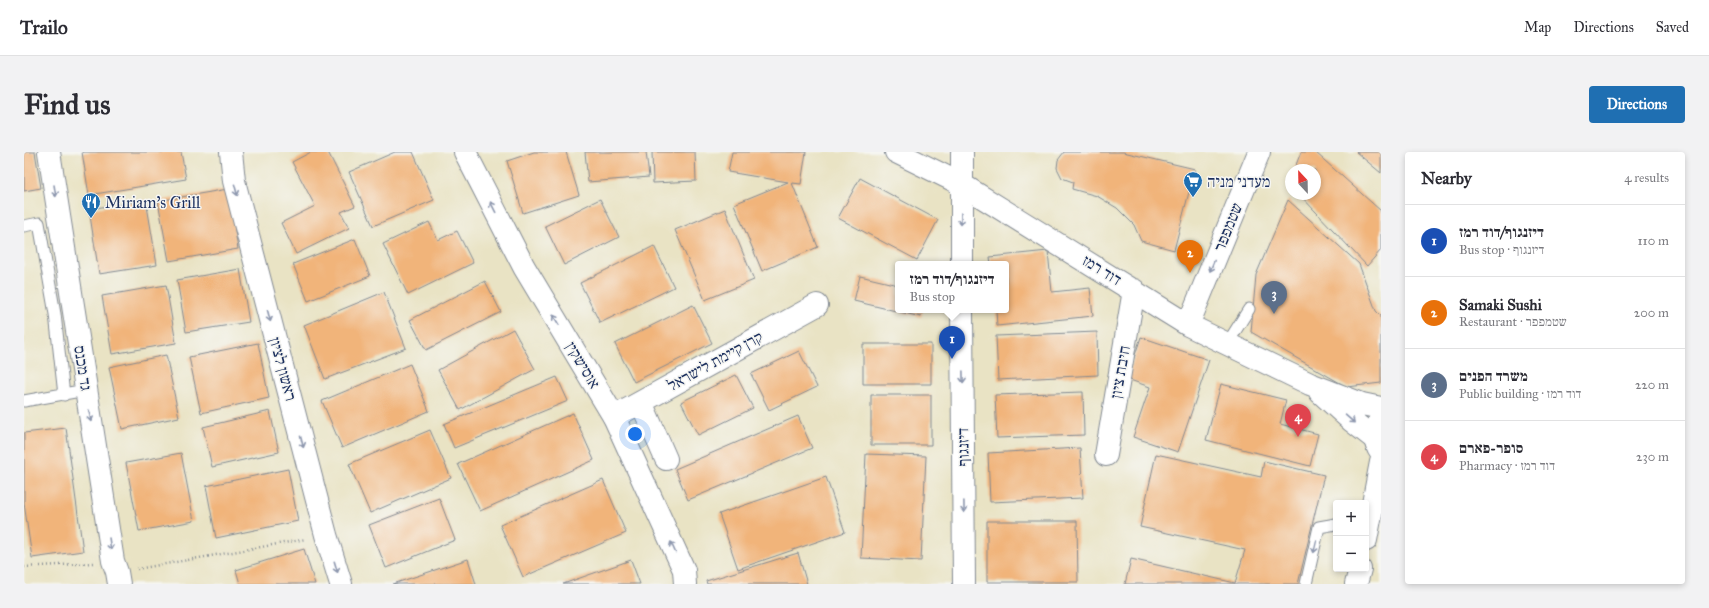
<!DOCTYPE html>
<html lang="en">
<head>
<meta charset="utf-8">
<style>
	:root { --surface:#fff; --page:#f2f2f3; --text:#2b2b33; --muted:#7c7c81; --line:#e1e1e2; --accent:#1f6fb2 }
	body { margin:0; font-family:"IM FELL Great Primer","Frank Ruhl Libre",serif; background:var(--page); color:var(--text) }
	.controls { position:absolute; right:12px; bottom:12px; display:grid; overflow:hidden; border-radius:4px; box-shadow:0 2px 6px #0003 }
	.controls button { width:36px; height:36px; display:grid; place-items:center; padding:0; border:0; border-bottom:1px solid var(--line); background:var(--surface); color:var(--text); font:20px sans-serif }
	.compass { position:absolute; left:1261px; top:12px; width:36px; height:36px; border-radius:50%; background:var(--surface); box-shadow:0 2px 6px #0003; rotate:338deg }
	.you { position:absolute; left:611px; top:282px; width:14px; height:14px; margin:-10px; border:3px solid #fff; border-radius:50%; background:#1a73e8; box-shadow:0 0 0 6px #1a73e833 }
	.badge { display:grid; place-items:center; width:26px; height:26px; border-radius:50%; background:var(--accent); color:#fff; font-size:13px; font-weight:700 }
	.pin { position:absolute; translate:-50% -33px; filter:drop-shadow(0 1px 2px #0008) }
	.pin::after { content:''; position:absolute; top:21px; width:14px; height:12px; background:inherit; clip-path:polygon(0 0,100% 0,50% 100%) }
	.popup { position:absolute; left:871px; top:109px; width:114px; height:52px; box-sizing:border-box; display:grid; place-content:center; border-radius:4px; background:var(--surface); filter:drop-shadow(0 1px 3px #0005); font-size:13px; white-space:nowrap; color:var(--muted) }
	.popup b { font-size:15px; color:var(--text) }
	.popup::after { content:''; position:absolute; left:50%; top:100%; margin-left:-8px; border:8px solid transparent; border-top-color:var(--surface) }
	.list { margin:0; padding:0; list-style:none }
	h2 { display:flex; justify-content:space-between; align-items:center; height:52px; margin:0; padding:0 16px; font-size:17px }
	h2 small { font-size:13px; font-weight:400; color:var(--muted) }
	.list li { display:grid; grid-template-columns:26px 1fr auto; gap:12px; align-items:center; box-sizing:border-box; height:72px; padding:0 16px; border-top:1px solid var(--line) }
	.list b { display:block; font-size:15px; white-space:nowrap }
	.list p { margin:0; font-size:13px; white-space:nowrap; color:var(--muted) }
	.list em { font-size:13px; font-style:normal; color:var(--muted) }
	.map { position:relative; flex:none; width:1357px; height:432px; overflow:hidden; border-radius:4px }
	header { display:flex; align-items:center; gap:24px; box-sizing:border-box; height:56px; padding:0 20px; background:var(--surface); border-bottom:1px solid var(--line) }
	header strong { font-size:19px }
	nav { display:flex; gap:22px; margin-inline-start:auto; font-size:14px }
	.intro { display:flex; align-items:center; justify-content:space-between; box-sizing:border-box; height:96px; padding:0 24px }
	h1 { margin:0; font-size:28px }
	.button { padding:10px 18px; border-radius:4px; background:var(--accent); color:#fff; font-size:14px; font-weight:700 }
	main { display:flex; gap:24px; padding:0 24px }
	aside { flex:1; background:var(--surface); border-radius:4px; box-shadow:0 2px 6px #0003 }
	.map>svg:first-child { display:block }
	.building { fill:#f1b47a }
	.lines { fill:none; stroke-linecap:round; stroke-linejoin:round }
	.service-casing { stroke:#828991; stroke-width:13 }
	.minor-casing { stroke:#828991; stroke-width:24 }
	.tertiary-casing { stroke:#828991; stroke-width:24 }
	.path { stroke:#828991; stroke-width:2.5; stroke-dasharray:1 3; stroke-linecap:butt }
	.service { stroke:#fff; stroke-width:11 }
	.minor { stroke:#fff; stroke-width:22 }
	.tertiary { stroke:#fff; stroke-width:22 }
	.oneway { stroke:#8d97ae }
	.labels { text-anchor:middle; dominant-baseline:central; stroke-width:3; stroke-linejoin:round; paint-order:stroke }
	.poi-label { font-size:16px; fill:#1b2f5e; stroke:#f6f6f2; text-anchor:start }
	.street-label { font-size:16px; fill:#1b2f5e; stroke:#f6f6f2 }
</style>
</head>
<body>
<header>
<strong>Trailo</strong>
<nav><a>Map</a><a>Directions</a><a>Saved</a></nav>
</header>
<div class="intro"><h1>Find us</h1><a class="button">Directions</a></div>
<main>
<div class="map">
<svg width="1357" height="432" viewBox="0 0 1357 432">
	<rect width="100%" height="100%" fill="#f6f6f2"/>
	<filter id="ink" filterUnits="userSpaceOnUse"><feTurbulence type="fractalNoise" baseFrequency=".025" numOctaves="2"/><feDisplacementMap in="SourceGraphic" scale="8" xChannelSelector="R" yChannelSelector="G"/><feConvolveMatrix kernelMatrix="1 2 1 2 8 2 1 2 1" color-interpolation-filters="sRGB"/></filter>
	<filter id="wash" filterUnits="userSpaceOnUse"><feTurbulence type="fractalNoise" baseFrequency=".012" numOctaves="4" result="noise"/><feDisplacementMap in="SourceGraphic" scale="16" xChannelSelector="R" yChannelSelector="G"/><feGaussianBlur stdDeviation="0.9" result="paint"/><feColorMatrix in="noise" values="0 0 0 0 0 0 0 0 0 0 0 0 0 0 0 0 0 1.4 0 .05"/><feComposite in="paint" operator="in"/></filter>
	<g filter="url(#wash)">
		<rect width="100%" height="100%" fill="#e9e3c4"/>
		<g id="blocks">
			<!-- building -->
			<path class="building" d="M0,0h11l6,36 -17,3z
				M58,0h99l5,27 -97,16z
				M287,0h17l27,54 -14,6 8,16 -53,26 -15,-31 34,-17 -23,-44z
				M371,0h18l21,48 -61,26 -24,-54z
				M510,0h32l13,43 -56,18 -16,-52z
				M561,0h61l3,25 -61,5z
				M628,0h43l1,29 -43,2z
				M708,0h74l-5,32 -9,-1 26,64 -56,24 -28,-67 54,-22 -60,-10z
				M1040,0h59l72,17 -21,81 -33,-9 -7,-16 -17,-17 -20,-12 -25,-7 1,-7 -11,-4 -5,-10 1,-8z
				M1277,0h14l66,59v39l-14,16 -68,-72h16v-24h-21z
				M1332,0h25v21z
				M836,26l78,42 -21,40 -79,-42z
				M204,37l10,60 -69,12 -11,-60z
				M576,47l19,38 -55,28 -19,-39z
				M122,48l11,65 -58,9 -10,-65z
				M1264,48l71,64 17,47 5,5v67l-34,4 -96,-55 5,-57z
				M701,57l29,71 -49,20 -30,-70z
				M405,70l9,18 19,-9 16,32 -65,32 -25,-51z
				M331,87l15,37 -62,25 -15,-37z
				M630,94l20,41 -74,36 -20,-40z
				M1024,99l4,41 38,-4 3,28 -96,10 -1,-16h10v-46h-15l-1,-7z
				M216,117l9,53 -63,10 -9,-52z
				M836,124l38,9v25h25l-2,7 -67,-16z
				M461,129l16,31 -75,38 -16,-30z
				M142,133l10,58 -64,11 -10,-58z
				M360,140l22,56 -81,31 -21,-54z
				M669,153l19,38 -78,39 -19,-38z
				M489,177l22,40 -75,41 -22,-40z
				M1073,180l1,43 -100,5 -2,-44z
				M1117,185l68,23 -31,92 -45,-15 17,-50 -23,-8z
				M234,191l11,55 -68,15 -12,-56z
				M839,192h68v40h-68z
				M775,199l18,36 -48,23 -18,-36z
				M142,203l13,62 -57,12 -13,-62z
				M386,212l19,47 -87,37 -20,-47z
				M712,223l17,33 -55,27 -17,-33z
				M533,225l11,24 -114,47 -10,-24z
				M1197,232l65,16 -6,24 38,10 -8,32 -104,-26z
				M1059,240l1,43 -87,3 -2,-43z
				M847,243h60v50h-60z
				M246,259l9,41 -67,15 -9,-40z
				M549,261l21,47 -114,51 -22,-47z
				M774,264l14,32 -124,52 -13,-31z
				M42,276l17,123 -51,7 -8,-55v-70z
				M406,278l21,48 -81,35 -21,-49z
				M1056,296l3,50 -93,4 -2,-49z
				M157,301l13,68 -55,10 -13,-68z
				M842,302l60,2 -5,105 -60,-3z
				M1132,302l105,23 3,-16 60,14 -26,109h-173l6,-25 104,24 10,-33 -105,-23z
				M264,317l10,52 -82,17 -10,-52z
				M802,325l19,55 -107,37 -19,-55z
				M579,328l23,53 -103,44 -23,-52z
				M415,346l16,42 -69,28 -17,-43z
				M963,369h90l1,61h-91z
				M280,397l11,35h-75l-4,-14z
				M774,401l9,31h-100l-1,-3z
				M444,407l8,25h-83z
				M607,408l9,24h-77z"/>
		</g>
	</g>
	<g filter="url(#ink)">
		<use href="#blocks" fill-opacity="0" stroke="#828991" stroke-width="1"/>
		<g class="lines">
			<defs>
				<path id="service" d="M0,74l15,-3 16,91 9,81
					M1203,192l22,-35
					M0,249l62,-11
					M1282,432l13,-57 17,-3"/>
				<path id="minor" d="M207,0l3,29 92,354 15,49
					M872,0l65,32 227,141 122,59 52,20 19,4
					M938,112v-112
					M938,158l2,274
					M1164,173l71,-173
					M1296,240l32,29 23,18
					M617,250l25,57
					M590,265l203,-112
					M1082,303l28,-165"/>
				<path id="tertiary" d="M25,0l64,409 4,11 2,12
					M441,0l59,115 90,150 70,153 1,14
					M1357,266c-7,12 -8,24 0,35
					M1342,388l15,-78
					M1332,432l4,-15"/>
			</defs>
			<!-- service casing -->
			<use href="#service" class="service-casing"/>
			<!-- minor casing -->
			<use href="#minor" class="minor-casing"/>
			<!-- tertiary casing -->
			<use href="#tertiary" class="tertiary-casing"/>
			<!-- path -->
			<path class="path" d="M0,415l69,-4
				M113,417l169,-30"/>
			<!-- service -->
			<use href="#service" class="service"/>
			<!-- minor -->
			<use href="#minor" class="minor"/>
			<!-- tertiary -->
			<use href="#tertiary" class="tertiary"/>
		</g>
		<!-- one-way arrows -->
		<defs><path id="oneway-shaft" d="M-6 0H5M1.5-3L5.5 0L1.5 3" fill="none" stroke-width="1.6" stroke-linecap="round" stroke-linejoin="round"/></defs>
		<g class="oneway">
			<use href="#oneway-shaft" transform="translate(212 38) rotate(75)"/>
			<use href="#oneway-shaft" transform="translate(31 39) rotate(81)"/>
			<use href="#oneway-shaft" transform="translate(469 55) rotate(-117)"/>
			<use href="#oneway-shaft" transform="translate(937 67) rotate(89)"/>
			<use href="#oneway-shaft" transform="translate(1188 114) rotate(112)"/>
			<use href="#oneway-shaft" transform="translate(245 164) rotate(75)"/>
			<use href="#oneway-shaft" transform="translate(532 168) rotate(-121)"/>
			<use href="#oneway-shaft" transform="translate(939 225) rotate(89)"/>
			<use href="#oneway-shaft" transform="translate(66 264) rotate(81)"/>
			<use href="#oneway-shaft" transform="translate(1326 267) rotate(41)"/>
			<use href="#oneway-shaft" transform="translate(278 290) rotate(75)"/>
			<use href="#oneway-shaft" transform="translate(940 355) rotate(89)"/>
			<use href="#oneway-shaft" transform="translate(86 392) rotate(81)"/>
			<use href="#oneway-shaft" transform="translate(649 395) rotate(-114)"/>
			<use href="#oneway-shaft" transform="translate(1291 395) rotate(103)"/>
			<use href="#oneway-shaft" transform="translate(312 415) rotate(73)"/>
		</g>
	</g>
	<!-- icons -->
	<defs>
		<symbol id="supermarket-pin" viewBox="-11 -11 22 30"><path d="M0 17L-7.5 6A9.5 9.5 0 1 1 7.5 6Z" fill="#1f6fb2" stroke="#f6f6f2"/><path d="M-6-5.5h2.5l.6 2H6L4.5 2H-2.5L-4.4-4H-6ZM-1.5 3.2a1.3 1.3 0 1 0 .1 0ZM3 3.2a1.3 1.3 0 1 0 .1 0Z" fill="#fff"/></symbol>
		<symbol id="restaurant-pin" viewBox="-11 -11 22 30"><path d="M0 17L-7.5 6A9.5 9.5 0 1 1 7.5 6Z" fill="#1f6fb2" stroke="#f6f6f2"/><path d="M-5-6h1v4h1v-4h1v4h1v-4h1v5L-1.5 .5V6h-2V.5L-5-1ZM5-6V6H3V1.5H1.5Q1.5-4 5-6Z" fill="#fff"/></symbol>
	</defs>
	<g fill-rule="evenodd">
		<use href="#supermarket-pin" x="1158" y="18" width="22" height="30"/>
		<use href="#restaurant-pin" x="56" y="39" width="22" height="30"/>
	</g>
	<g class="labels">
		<!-- poi labels -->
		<g class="poi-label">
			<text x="1183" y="29">מעדני מניה</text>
			<text x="81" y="50">Miriam's Grill</text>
		</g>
		<!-- street labels -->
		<g class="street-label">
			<text transform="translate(1204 75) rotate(-68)">שטמפפר</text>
			<text transform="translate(1078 118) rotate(32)">דוד רמז</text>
			<text transform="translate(691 209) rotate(-29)">קרן קיימת לישראל</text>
			<text transform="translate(559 213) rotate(59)">אוסישקין</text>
			<text transform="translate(59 216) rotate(81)">גד מכנס</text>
			<text transform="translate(259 217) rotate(75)">ראשון לציון</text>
			<text transform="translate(1096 220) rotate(-80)">חיבת ציון</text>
			<text transform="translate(939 295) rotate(-91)">דיזנגוף</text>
		</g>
	</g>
</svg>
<div class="controls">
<button>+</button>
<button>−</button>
</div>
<svg class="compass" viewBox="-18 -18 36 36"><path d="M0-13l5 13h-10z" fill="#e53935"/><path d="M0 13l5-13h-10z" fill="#7c7c81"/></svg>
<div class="you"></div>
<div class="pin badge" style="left:928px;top:207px;background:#1a4fb4">1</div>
<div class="popup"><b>דיזנגוף/דוד רמז</b>Bus stop</div>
<div class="pin badge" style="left:1166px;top:121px;background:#e8710a">2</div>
<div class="pin badge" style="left:1250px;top:162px;background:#5c6f8a">3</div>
<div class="pin badge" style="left:1274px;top:285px;background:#e0444e">4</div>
</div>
<aside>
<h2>Nearby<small>4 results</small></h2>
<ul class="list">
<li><span class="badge" style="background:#1a4fb4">1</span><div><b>דיזנגוף/דוד רמז</b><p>Bus stop · דיזנגוף</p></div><em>110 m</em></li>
<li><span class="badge" style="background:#e8710a">2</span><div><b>Samaki Sushi</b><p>Restaurant · שטמפפר</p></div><em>200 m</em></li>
<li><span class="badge" style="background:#5c6f8a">3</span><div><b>משרד הפנים</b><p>Public building · דוד רמז</p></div><em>220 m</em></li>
<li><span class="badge" style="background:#e0444e">4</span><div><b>סופר-פארם</b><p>Pharmacy · דוד רמז</p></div><em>230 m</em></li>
</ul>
</aside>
</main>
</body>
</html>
